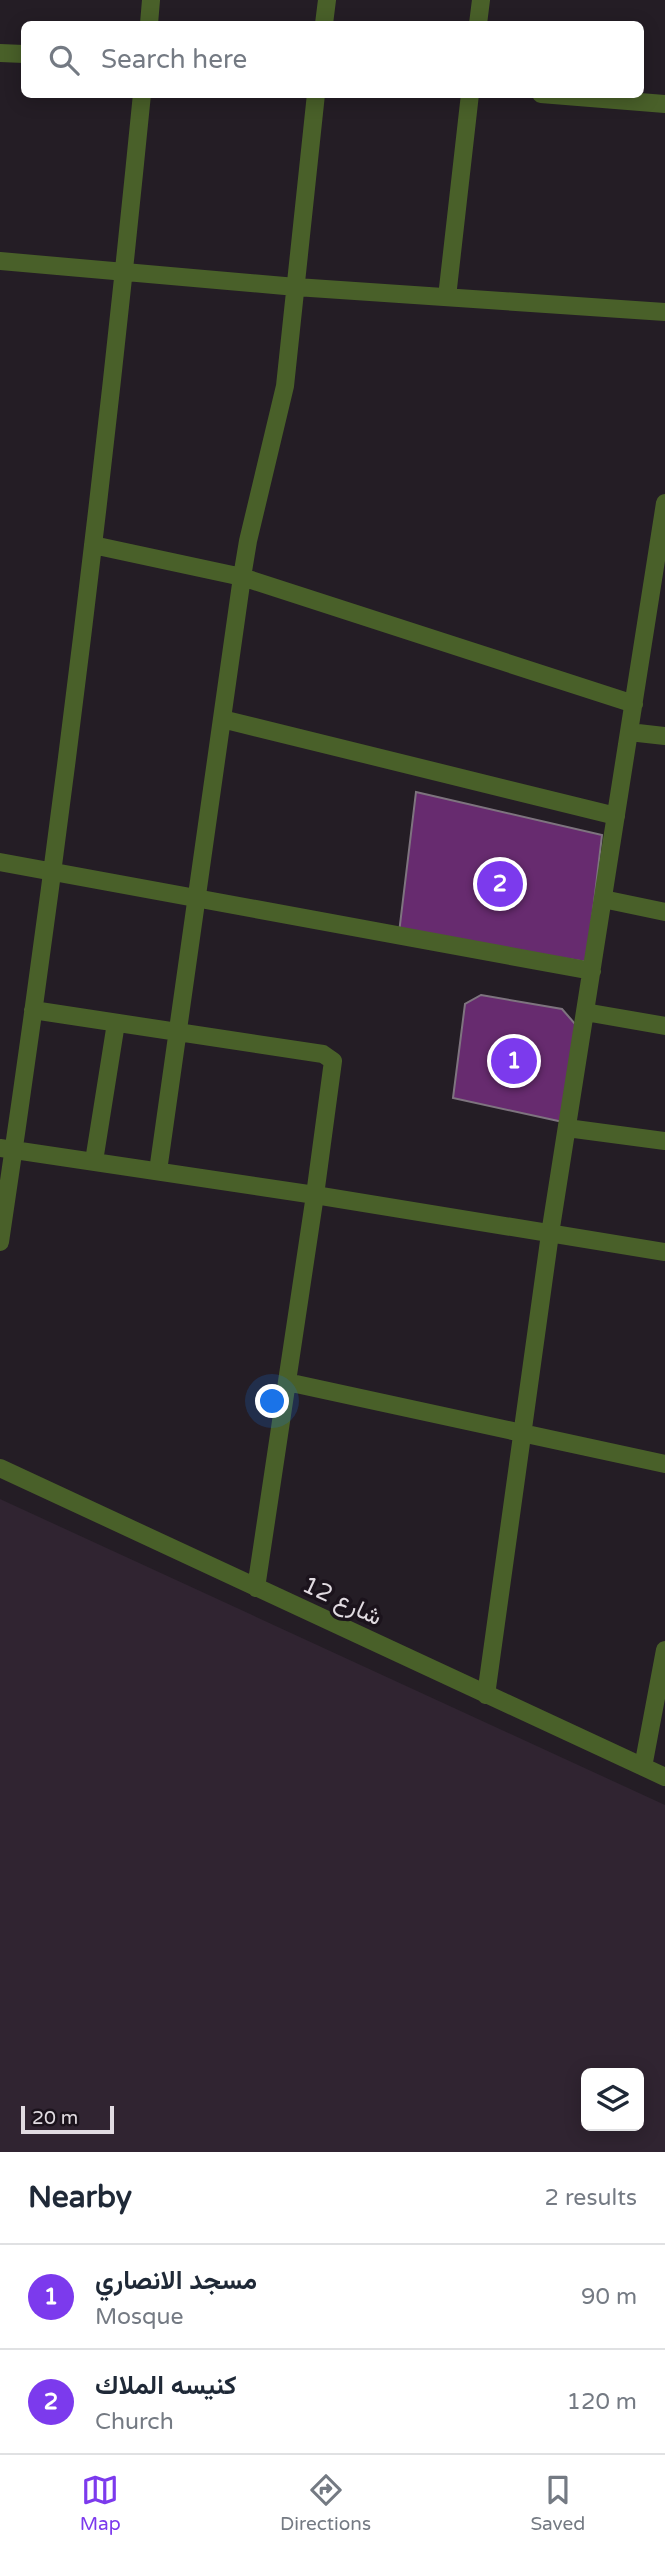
<!DOCTYPE html>
<html lang="en">
<head>
<meta charset="utf-8">
<style>
	:root { --surface:#fff; --page:#f2f2f3; --text:#1f2937; --muted:#747a83; --line:#e0e1e3; --accent:#7c3aed }
	body { margin:0; font-family:"Varela Round",Vazirmatn,sans-serif; background:var(--page); color:var(--text) }
	.controls { position:absolute; right:21px; bottom:21px; display:grid; overflow:hidden; border-radius:10px; box-shadow:0 4px 18px #0003 }
	.controls button { width:63px; height:63px; display:grid; place-items:center; padding:0; border:0; border-bottom:2px solid var(--line); background:var(--surface); color:var(--text); font:35px sans-serif }
	.scale { position:absolute; left:21px; bottom:18px; width:93px; box-sizing:border-box; padding-left:7px; border:4px solid #e1dbe1; border-top:0; font-size:19px; line-height:24px; white-space:nowrap; color:#e1dbe1; -webkit-text-stroke:5px #1b131c; paint-order:stroke }
	.you { position:absolute; left:273px; top:1402px; width:24px; height:24px; margin:-18px; border:5px solid #fff; border-radius:50%; background:#1a73e8; box-shadow:0 0 0 10px #1a73e833 }
	.badge { display:grid; place-items:center; width:46px; height:46px; border-radius:50%; background:var(--accent); color:#fff; font-size:23px; font-weight:700 }
	.pin { position:absolute; translate:-50% -50%; border:4px solid #fff; box-shadow:0 2px 7px #0006 }
	.list { margin:0; padding:0; list-style:none }
	h2 { display:flex; justify-content:space-between; align-items:center; height:91px; margin:0; padding:0 28px; font-size:30px }
	h2 small { font-size:23px; font-weight:400; color:var(--muted) }
	.list li { display:grid; grid-template-columns:46px 1fr auto; gap:21px; align-items:center; box-sizing:border-box; height:105px; padding:0 28px; border-top:2px solid var(--line) }
	.list b { display:block; font-size:26px; white-space:nowrap }
	.list p { margin:0; font-size:23px; white-space:nowrap; color:var(--muted) }
	.list em { font-size:23px; font-style:normal; color:var(--muted) }
	.icon { flex:none; width:38px; height:38px; fill:none; stroke:currentColor; stroke-width:2; stroke-linecap:round; stroke-linejoin:round }
	.map { position:relative; flex:none; width:665px; height:2152px; overflow:hidden }
	.search { position:absolute; background:var(--surface); box-shadow:0 4px 18px #0003; left:21px; right:21px; top:21px; height:77px; display:flex; align-items:center; gap:18px; box-sizing:border-box; padding:0 24px; border-radius:10px; color:var(--muted); font-size:26px }
	.sheet { height:301px; background:var(--surface) }
	nav { display:flex; justify-content:space-around; align-items:center; box-sizing:border-box; height:98px; border-top:2px solid var(--line); background:var(--surface); font-size:19px; color:var(--muted) }
	nav a { display:grid; justify-items:center; gap:4px }
	nav .on { color:var(--accent) }
	.map>svg:first-child { display:block }
	.built { fill:#302431; fill-rule:evenodd }
	.building { fill:#672b6f; stroke:#7e747f; stroke-width:2 }
	.lines { fill:none; stroke-linecap:round; stroke-linejoin:round }
	.minor { stroke:#496029; stroke-width:18 }
	.labels { text-anchor:middle; dominant-baseline:central; stroke-width:7; stroke-linejoin:round; paint-order:stroke }
	.street-label { font-size:24px; fill:#e1dbe1; stroke:#1b131c }
</style>
</head>
<body>
<div class="map">
<svg width="665" height="2152" viewBox="0 0 665 2152">
	<rect width="100%" height="100%" fill="#241d25"/>
	<!-- built -->
	<path class="built" d="M0,1499l665,306v347h-665zM586,2073h53v53h-53z"/>
	<!-- building -->
	<path class="building" d="M416,792l186,43 -15,127 -188,-29z
		M481,995l81,14 14,16 -13,97 -110,-24 12,-94z"/>
	<g class="lines">
		<!-- minor -->
		<path class="minor" d="M149,24l2,-24
			M324,24l3,-24
			M478,24l3,-24
			M0,53l24,1
			M541,94l124,10
			M0,261l296,26 369,25
			M447,297l23,-203
			M93,545l149,32 392,127
			M222,719l394,97
			M629,732l36,4
			M0,862l592,109
			M603,899l62,13
			M33,1010l290,44 10,7 -18,134 -59,393
			M585,1012l80,14
			M567,1128l98,13
			M0,1148l315,47 350,57
			M94,1161l22,-138
			M158,1171l84,-594 6,-36 37,-155 31,-292
			M0,1242c57,-381 104,-764 142,-1148
			M287,1382l378,82
			M0,1468l665,309
			M486,1695l64,-461 115,-731
			M643,1767l22,-117"/>
	</g>
	<g class="labels">
		<!-- street labels -->
		<g class="street-label">
			<text transform="translate(342 1601) rotate(25)">شارع 12</text>
		</g>
	</g>
</svg>
<div class="controls">
<button><svg class="icon" aria-label="layers" viewBox="0 0 24 24"><path d="M12 4l9 5-9 5-9-5zM3 14l9 5 9-5"/></svg></button>
</div>
<div class="scale">20 m</div>
<div class="you"></div>
<div class="pin badge" style="left:514px;top:1061px">1</div>
<div class="pin badge" style="left:500px;top:884px">2</div>
<div class="search"><svg class="icon" aria-label="search" viewBox="0 0 24 24"><circle cx="10" cy="10" r="6"/><path d="M15 15l6 6"/></svg>Search here</div>
</div>
<section class="sheet">
<h2>Nearby<small>2 results</small></h2>
<ul class="list">
<li><span class="badge">1</span><div><b>مسجد الانصاري</b><p>Mosque</p></div><em>90 m</em></li>
<li><span class="badge">2</span><div><b>كنيسه الملاك</b><p>Church</p></div><em>120 m</em></li>
</ul>
</section>
<nav>
<a class="on"><svg class="icon" aria-label="map" viewBox="0 0 24 24"><path d="M3 6l6-2 6 2 6-2v14l-6 2-6-2-6 2zM9 4v14M15 6v14"/></svg>Map</a>
<a><svg class="icon" aria-label="directions" viewBox="0 0 24 24"><path d="M12 3l9 9-9 9-9-9zM9 14v-3h6M13 9l2 2-2 2"/></svg>Directions</a>
<a><svg class="icon" aria-label="saved" viewBox="0 0 24 24"><path d="M7 4h10v16l-5-4-5 4z"/></svg>Saved</a>
</nav>
</body>
</html>
